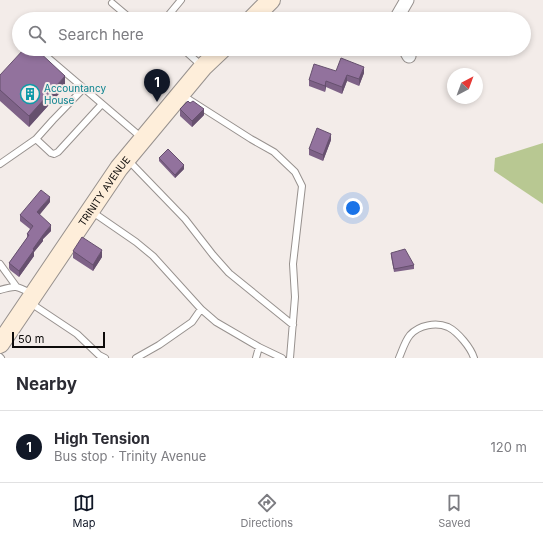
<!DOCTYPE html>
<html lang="en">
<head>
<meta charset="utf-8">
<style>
	:root { --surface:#fff; --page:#f2f2f3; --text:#2b2b33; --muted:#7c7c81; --line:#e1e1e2; --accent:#111827 }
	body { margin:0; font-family:Inter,sans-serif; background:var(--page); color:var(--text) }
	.compass { position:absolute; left:447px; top:68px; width:36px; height:36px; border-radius:50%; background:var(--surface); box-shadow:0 2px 6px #0003; rotate:41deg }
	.scale { position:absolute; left:12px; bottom:10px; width:93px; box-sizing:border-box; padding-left:4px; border:2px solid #0d0b0a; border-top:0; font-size:11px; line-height:14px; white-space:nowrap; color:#0d0b0a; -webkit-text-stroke:3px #f3ece9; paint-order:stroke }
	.you { position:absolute; left:353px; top:208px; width:14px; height:14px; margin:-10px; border:3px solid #fff; border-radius:50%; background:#1a73e8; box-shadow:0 0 0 6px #1a73e833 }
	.badge { display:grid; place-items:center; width:26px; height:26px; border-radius:50%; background:var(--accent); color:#fff; font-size:13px; font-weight:700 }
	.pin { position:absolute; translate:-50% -33px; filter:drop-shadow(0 1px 2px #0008) }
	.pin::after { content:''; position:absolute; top:21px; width:14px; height:12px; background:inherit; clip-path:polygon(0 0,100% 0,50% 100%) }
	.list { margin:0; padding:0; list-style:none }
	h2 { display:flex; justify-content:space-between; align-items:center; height:52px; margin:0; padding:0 16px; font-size:17px }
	h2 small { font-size:13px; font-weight:400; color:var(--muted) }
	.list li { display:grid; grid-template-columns:26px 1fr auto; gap:12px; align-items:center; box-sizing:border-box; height:72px; padding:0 16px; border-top:1px solid var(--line) }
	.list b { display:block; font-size:15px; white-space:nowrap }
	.list p { margin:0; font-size:13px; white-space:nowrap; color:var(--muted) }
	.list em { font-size:13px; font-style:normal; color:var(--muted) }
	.icon { flex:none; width:22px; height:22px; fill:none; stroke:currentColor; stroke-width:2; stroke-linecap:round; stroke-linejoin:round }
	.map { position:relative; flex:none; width:543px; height:358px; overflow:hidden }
	.search { position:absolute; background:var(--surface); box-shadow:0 2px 6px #0003; left:12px; right:12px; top:12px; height:44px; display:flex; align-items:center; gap:10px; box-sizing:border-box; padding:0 14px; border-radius:22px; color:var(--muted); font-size:15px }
	.sheet { height:124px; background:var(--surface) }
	nav { display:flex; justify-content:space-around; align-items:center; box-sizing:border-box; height:56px; border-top:1px solid var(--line); background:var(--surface); font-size:11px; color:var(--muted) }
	nav a { display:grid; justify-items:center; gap:2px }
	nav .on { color:var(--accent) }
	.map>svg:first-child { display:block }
	.forest { fill:#b8c892 }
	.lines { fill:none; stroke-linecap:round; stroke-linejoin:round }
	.lane-casing { stroke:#97918e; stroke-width:8 }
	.street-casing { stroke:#97918e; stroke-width:15 }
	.secondary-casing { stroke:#97918e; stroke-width:20 }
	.lane { stroke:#fff; stroke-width:6 }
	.street { stroke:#fff; stroke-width:13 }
	.secondary { stroke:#feeeda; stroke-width:18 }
	.wall { fill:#7e6287 }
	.shaded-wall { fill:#66506e }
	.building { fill:#92729d; stroke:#66506e }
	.labels { text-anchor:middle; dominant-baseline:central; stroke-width:4; stroke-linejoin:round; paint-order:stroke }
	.culture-label { font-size:10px; fill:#0d838f; stroke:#f3ece9; text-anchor:start }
	.street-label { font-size:10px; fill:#0d0b0a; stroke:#f3ece9 }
</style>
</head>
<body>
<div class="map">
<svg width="543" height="358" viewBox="0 0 543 358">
	<rect width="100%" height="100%" fill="#f3ece9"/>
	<!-- forest -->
	<path class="forest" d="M543,143v61l-49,-33 1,-13z"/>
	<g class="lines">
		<defs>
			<path id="lane" d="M112,3l19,16
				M166,19l1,-2 14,-17
				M183,49l19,17
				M39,50l103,88
				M182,95l69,44 23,13 21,20 7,14 -9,78 2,33 -5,61
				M36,139l15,14 3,1 4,-2 44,-48
				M128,160l57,59 28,36 16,18 64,52
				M0,164l36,-25 17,-19 31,-32
				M91,211l45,31 17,14 48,53
				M0,264l16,22
				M0,290c17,-5 17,-4 32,4
				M29,302l48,32 22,21 6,3
				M0,357l1,1
				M136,358l23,-13 33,-23 9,-13 15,13 43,25 23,11
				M256,358l3,-11
				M399,358c3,-7 6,-17 11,-23 9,-10 26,-13 38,-8 10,5 23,21 26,31"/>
			<path id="street" d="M396,19l11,-19
				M405,49l4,7"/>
			<g id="secondary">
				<path d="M252,19l19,-19"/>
				<path id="s1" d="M0,344l119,-176 84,-101 19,-18"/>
			</g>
		</defs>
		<!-- lane casing -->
		<use href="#lane" class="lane-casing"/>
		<!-- street casing -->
		<use href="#street" class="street-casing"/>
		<!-- secondary casing -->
		<use href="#secondary" class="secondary-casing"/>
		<!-- lane -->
		<use href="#lane" class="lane"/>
		<!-- street -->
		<use href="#street" class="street"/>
		<!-- secondary -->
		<use href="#secondary" class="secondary"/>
	</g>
	<!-- wall -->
	<path class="wall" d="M336,71l28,2 -5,13 -12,-5 -5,13 -16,-7 -1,5 -16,-6v-6z
		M0,75l65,12 -36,40 -29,-26z
		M190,103l14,12 -12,12 -12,-11v-7z
		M331,140l-8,21 -14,-6v-6z
		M159,158l25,11 -9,9 -16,-17z
		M50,202l-11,13 12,16 -8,8v2l-9,11v4l-15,21 -9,-7 -1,-2v-5l18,-25v-4l3,-5 -10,-8v-6z
		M73,251l29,6 -9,14 -20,-13z
		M391,253l23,12v4l-20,3 -3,-16z"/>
	<!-- shaded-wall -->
	<path class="shaded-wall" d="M364,67v6l-5,13v-7z
		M347,75v6l-5,13v-7z
		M65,76v11l-36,40v-11z
		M326,81v6l-1,5v-6z
		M204,109v6l-12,12v-6z
		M331,134v6l-8,21v-6z
		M184,165v4l-9,9v-3z
		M50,197v5l-13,16v-6z
		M51,225v6l-8,8v2l-9,11v4l-15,21v-6l14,-22 10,-14z
		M102,250v7l-9,14v-6z"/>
	<!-- building -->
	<path class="building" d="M24,49h12l29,27 -36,40 -29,-26v-15z
		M341,58l23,9 -5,12 -12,-4 -5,12 -16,-6 -1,5 -16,-6 5,-16 22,7z
		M188,101l2,2 3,-2 11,8 -12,12 -12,-12z
		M317,128l14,6 -8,21 -14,-6z
		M168,149l16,16 -9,10 -16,-17z
		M41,190l9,7 -13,15 14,13 -8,10 -10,14 1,1 -15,21 -10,-8 20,-28 -2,-1 6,-8 -13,-11z
		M82,237l20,13 -9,15 -20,-14z
		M405,249l9,16 -20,4 -3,-16z"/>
	<!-- icons -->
	<defs>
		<symbol id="building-ring" viewBox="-11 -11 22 22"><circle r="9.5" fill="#f3ece9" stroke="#0f9aa8" stroke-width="1.5"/><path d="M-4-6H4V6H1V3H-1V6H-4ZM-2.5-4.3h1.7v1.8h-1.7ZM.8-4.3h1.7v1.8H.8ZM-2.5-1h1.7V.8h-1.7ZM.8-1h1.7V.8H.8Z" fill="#0f9aa8"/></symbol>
	</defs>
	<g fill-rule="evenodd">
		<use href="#building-ring" x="19" y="83" width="22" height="22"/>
	</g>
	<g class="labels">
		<!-- culture labels -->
		<g class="culture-label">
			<text x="44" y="88">Accountancy<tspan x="44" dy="12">House</tspan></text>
		</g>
		<!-- street labels -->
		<g class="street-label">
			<text stroke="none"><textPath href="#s1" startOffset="185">TRINITY AVENUE</textPath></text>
		</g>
	</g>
</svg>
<svg class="compass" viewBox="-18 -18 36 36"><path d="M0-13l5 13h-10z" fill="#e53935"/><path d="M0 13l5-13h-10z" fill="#7c7c81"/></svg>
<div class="scale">50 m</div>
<div class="you"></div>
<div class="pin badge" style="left:157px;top:102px">1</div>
<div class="search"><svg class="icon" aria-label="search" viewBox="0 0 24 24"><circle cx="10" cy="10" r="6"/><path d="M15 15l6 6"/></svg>Search here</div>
</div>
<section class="sheet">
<h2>Nearby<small></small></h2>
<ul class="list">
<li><span class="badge">1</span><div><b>High Tension</b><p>Bus stop · Trinity Avenue</p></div><em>120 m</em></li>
</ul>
</section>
<nav>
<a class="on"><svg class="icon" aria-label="map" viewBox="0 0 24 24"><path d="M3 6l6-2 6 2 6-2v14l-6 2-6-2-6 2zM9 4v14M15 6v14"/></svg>Map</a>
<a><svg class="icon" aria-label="directions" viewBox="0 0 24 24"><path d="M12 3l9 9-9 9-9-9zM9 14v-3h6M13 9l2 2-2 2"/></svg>Directions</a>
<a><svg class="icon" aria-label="saved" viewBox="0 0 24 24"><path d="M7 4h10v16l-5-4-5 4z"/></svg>Saved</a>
</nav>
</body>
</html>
